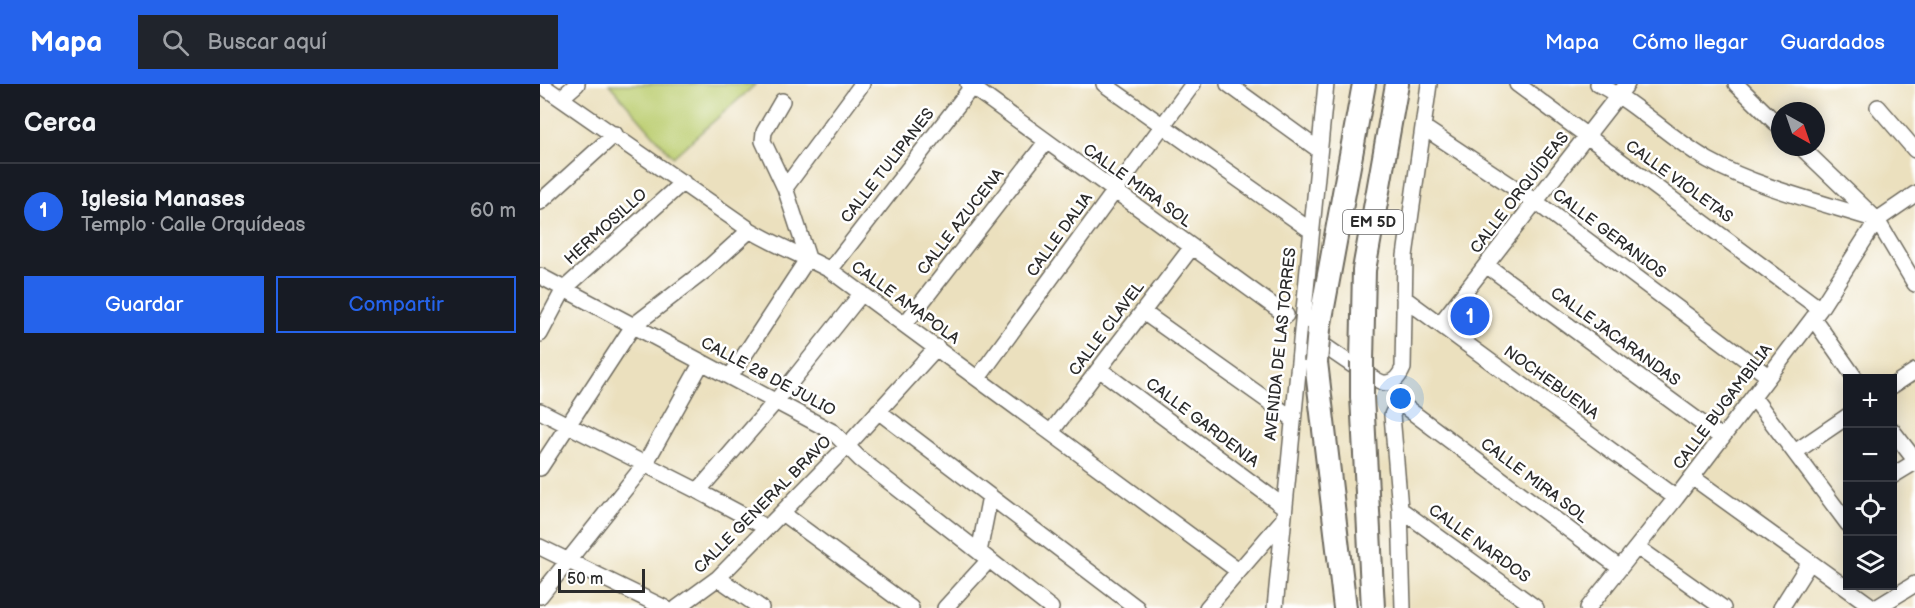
<!DOCTYPE html>
<html lang="es">
<head>
<meta charset="utf-8">
<style>
	:root { --surface:#171b24; --page:#20242c; --text:#f1f3f6; --muted:#9ea1a6; --line:#363941; --accent:#2563eb }
	body { margin:0; font-family:"Balsamiq Sans",sans-serif; background:var(--page); color:var(--text) }
	.controls { position:absolute; right:18px; bottom:18px; display:grid; overflow:hidden; border-radius:0px; box-shadow:0 3px 15px #0003 }
	.controls button { width:54px; height:54px; display:grid; place-items:center; padding:0; border:0; border-bottom:2px solid var(--line); background:var(--surface); color:var(--text); font:30px sans-serif }
	.compass { position:absolute; left:1231px; top:18px; width:54px; height:54px; border-radius:50%; background:var(--surface); box-shadow:0 3px 15px #0003; rotate:140deg }
	.scale { position:absolute; left:18px; bottom:15px; width:87px; box-sizing:border-box; padding-left:6px; border:3px solid #2b2b2b; border-top:0; font-size:16px; line-height:21px; white-space:nowrap; color:#2b2b2b; -webkit-text-stroke:4px #fff; paint-order:stroke }
	.you { position:absolute; left:861px; top:315px; width:21px; height:21px; margin:-15px; border:4px solid #fff; border-radius:50%; background:#1a73e8; box-shadow:0 0 0 9px #1a73e833 }
	.badge { display:grid; place-items:center; width:39px; height:39px; border-radius:50%; background:var(--accent); color:#fff; font-size:20px; font-weight:700 }
	.pin { position:absolute; translate:-50% -50%; border:3px solid #fff; box-shadow:0 2px 6px #0006 }
	.list { margin:0; padding:0; list-style:none }
	h2 { display:flex; justify-content:space-between; align-items:center; height:78px; margin:0; padding:0 24px; font-size:26px }
	h2 small { font-size:20px; font-weight:400; color:var(--muted) }
	.list li { display:grid; grid-template-columns:39px 1fr auto; gap:18px; align-items:center; box-sizing:border-box; height:96px; padding:0 24px; border-top:2px solid var(--line) }
	.list b { display:block; font-size:22px; white-space:nowrap }
	.list p { margin:0; font-size:20px; white-space:nowrap; color:var(--muted) }
	.list em { font-size:20px; font-style:normal; color:var(--muted) }
	.actions { display:flex; gap:12px; padding:18px 24px }
	.actions a { flex:1; padding:14px 0; border:2px solid var(--accent); border-radius:0px; text-align:center; font-size:21px; color:var(--accent) }
	.actions .main { background:var(--accent); color:#fff }
	.icon { flex:none; width:33px; height:33px; fill:none; stroke:currentColor; stroke-width:2; stroke-linecap:round; stroke-linejoin:round }
	.map { position:relative; flex:none; width:1375px; height:524px; overflow:hidden }
	header { display:flex; align-items:center; gap:36px; box-sizing:border-box; height:84px; padding:0 30px; background:var(--accent); color:#fff }
	header strong { font-size:28px }
	nav { display:flex; gap:33px; margin-inline-start:auto; font-size:21px }
	.search { width:420px; height:54px; background:var(--page); display:flex; align-items:center; gap:15px; box-sizing:border-box; padding:0 21px; border-radius:0px; color:var(--muted); font-size:22px }
	main { display:flex }
	aside { flex:1; background:var(--surface) }
	.map>svg:first-child { display:block }
	.green { fill:#bcce71; stroke:#747c4e; stroke-width:1.5 }
	.lines { fill:none; stroke-linecap:round; stroke-linejoin:round }
	.minor-casing { stroke:#6e6a5e; stroke-width:18 }
	.highway-casing { stroke:#6e6a5e; stroke-width:26 }
	.minor { stroke:#fff; stroke-width:15 }
	.highway { stroke:#fff; stroke-width:22 }
	.highway-bridge-casing { stroke:#6e6a5e; stroke-width:26; stroke-linecap:butt }
	.highway-bridge { stroke:#fff; stroke-width:22 }
	.labels { text-anchor:middle; dominant-baseline:central; stroke-width:5; stroke-linejoin:round; paint-order:stroke }
	.shield { fill:#fff; stroke:#6b6b6b; stroke-width:1.5 }
	.shield-label { font-size:15px; font-weight:bold; fill:#2b2b2b }
	.street-label { font-size:16px; fill:#2b2b2b; stroke:#fff }
</style>
</head>
<body>
<header>
<strong>Mapa</strong>
<div class="search"><svg class="icon" aria-label="search" viewBox="0 0 24 24"><circle cx="10" cy="10" r="6"/><path d="M15 15l6 6"/></svg>Buscar aquí</div>
<nav><a>Mapa</a><a>Cómo llegar</a><a>Guardados</a></nav>
</header>
<main>
<aside>
<h2>Cerca<small></small></h2>
<ul class="list">
<li><span class="badge">1</span><div><b>Iglesia Manases</b><p>Templo · Calle Orquídeas</p></div><em>60 m</em></li>
</ul>
<div class="actions"><a class="main">Guardar</a><a>Compartir</a></div>
</aside>
<div class="map">
<svg width="1375" height="524" viewBox="0 0 1375 524">
	<rect width="100%" height="100%" fill="#fff"/>
	<filter id="ink" filterUnits="userSpaceOnUse"><feTurbulence type="fractalNoise" baseFrequency=".0167" numOctaves="2"/><feDisplacementMap in="SourceGraphic" scale="12" xChannelSelector="R" yChannelSelector="G"/><feConvolveMatrix kernelMatrix="1 2 1 2 8 2 1 2 1" color-interpolation-filters="sRGB"/></filter>
	<filter id="wash" filterUnits="userSpaceOnUse"><feTurbulence type="fractalNoise" baseFrequency=".008" numOctaves="4" result="noise"/><feDisplacementMap in="SourceGraphic" scale="24" xChannelSelector="R" yChannelSelector="G"/><feGaussianBlur stdDeviation="1.35" result="paint"/><feColorMatrix in="noise" values="0 0 0 0 0 0 0 0 0 0 0 0 0 0 0 0 0 1.4 0 .05"/><feComposite in="paint" operator="in"/></filter>
	<g filter="url(#wash)">
		<rect width="100%" height="100%" fill="#ebe0be"/>
		<!-- green -->
		<path class="green" d="M69,0h147l-83,73z"/>
	</g>
	<g filter="url(#ink)">
		<g class="lines">
			<defs>
				<path id="minor" d="M0,0l210,146c27,16 54,26 80,40l407,300
					M428,0l318,231
					M564,0l206,146
					M688,0l91,66
					M977,0l303,225
					M1058,0c40,20 71,54 110,76 48,27 115,43 169,60
					M1196,0l44,43
					M21,14l16,-14
					M1338,23l37,43
					M883,43l113,75 232,174
					M1261,63l76,73 38,64
					M245,104l77,-104
					M0,118l75,-68
					M946,181l236,173
					M290,186l144,-186
					M0,192l293,156 27,27 191,149
					M864,214l272,200
					M603,228l149,106
					M1273,234l42,60
					M365,240l141,-182
					M900,240l187,-240
					M0,250l24,-45 119,-107
					M773,254c12,8 64,46 73,45 9,0 14,-8 17,-15l2,-112 24,-172
					M559,285l184,137
					M190,293l78,-119 -23,-70 -22,-47 1,-9 18,-31
					M438,294l215,-294
					M1352,302l23,-15
					M1213,313l95,127
					M0,327l158,80 69,37
					M338,327l259,197
					M1352,346l23,30
					M511,348l141,-185
					M1255,368l53,-36
					M0,384l93,-142 74,-57 43,-39
					M1352,392l23,-14
					M1152,393l182,131
					M158,407l78,-90 86,-108
					M860,425l136,99
					M242,429l129,95
					M0,463l125,61
					M1097,463l86,61
					M439,468l11,-56
					M178,494l43,30
					M0,512l105,-132 57,-102
					M137,524l41,-30 129,-132 90,-99
					M405,524l44,-48
					M667,524l75,-87
					M735,524l51,-524
					M863,524l-3,-99 -8,-94 4,-8 8,-1 216,162
					M1048,524l88,-110 144,-189 57,-89 38,-26
					M1241,524l29,-46
					M1336,524l39,-24"/>
				<path id="highway" d="M779,245l45,-245
					M776,278l29,246
					M822,278l2,-92 33,-186
					M822,312l11,212"/>
			</defs>
			<!-- minor casing -->
			<use href="#minor" class="minor-casing"/>
			<!-- highway casing -->
			<use href="#highway" class="highway-casing"/>
			<!-- minor -->
			<use href="#minor" class="minor"/>
			<!-- highway -->
			<use href="#highway" class="highway"/>
			<defs>
				<path id="highway-bridge" d="M776,278l3,-33
					M822,278v34"/>
			</defs>
			<!-- highway-bridge casing -->
			<use href="#highway-bridge" class="highway-bridge-casing"/>
			<!-- highway-bridge -->
			<use href="#highway-bridge" class="highway-bridge"/>
		</g>
	</g>
	<g class="labels">
		<!-- shield labels -->
		<rect class="shield" x="803" y="126" width="60" height="24" rx="4.5"/>
		<g class="shield-label">
			<text x="833" y="138">EM 5D</text>
		</g>
		<!-- street labels -->
		<g class="street-label">
			<text transform="translate(348 82) rotate(-52)">CALLE TULIPANES</text>
			<text transform="translate(1139 98) rotate(36)">CALLE VIOLETAS</text>
			<text transform="translate(597 102) rotate(36)">CALLE MIRA SOL</text>
			<text transform="translate(980 109) rotate(-52)">CALLE ORQUÍDEAS</text>
			<text transform="translate(421 138) rotate(-52)">CALLE AZUCENA</text>
			<text transform="translate(66 143) rotate(-42)">HERMOSILLO</text>
			<text transform="translate(1069 150) rotate(37)">CALLE GERANIOS</text>
			<text transform="translate(520 151) rotate(-54)">CALLE DALIA</text>
			<text transform="translate(365 219) rotate(36)">CALLE AMAPOLA</text>
			<text transform="translate(567 245) rotate(-53)">CALLE CLAVEL</text>
			<text transform="translate(1075 253) rotate(36)">CALLE JACARANDAS</text>
			<text transform="translate(741 260) rotate(-84)">AVENIDA DE LAS TORRES</text>
			<text transform="translate(228 293) rotate(28)">CALLE 28 DE JULIO</text>
			<text transform="translate(1011 299) rotate(36)">NOCHEBUENA</text>
			<text transform="translate(1183 323) rotate(-53)">CALLE BUGAMBILIA</text>
			<text transform="translate(662 339) rotate(37)">CALLE GARDENIA</text>
			<text transform="translate(994 397) rotate(37)">CALLE MIRA SOL</text>
			<text transform="translate(223 421) rotate(-45)">CALLE GENERAL BRAVO</text>
			<text transform="translate(939 460) rotate(36)">CALLE NARDOS</text>
		</g>
	</g>
</svg>
<div class="controls">
<button>+</button>
<button>−</button>
<button><svg class="icon" aria-label="locate" viewBox="0 0 24 24"><circle cx="12" cy="12" r="6"/><path d="M12 2v4M12 18v4M2 12h4M18 12h4"/></svg></button>
<button><svg class="icon" aria-label="layers" viewBox="0 0 24 24"><path d="M12 4l9 5-9 5-9-5zM3 14l9 5 9-5"/></svg></button>
</div>
<svg class="compass" viewBox="-18 -18 36 36"><path d="M0-13l5 13h-10z" fill="#e53935"/><path d="M0 13l5-13h-10z" fill="#9ea1a6"/></svg>
<div class="scale">50 m</div>
<div class="you"></div>
<div class="pin badge" style="left:930px;top:232px">1</div>
</div>
</main>
</body>
</html>
